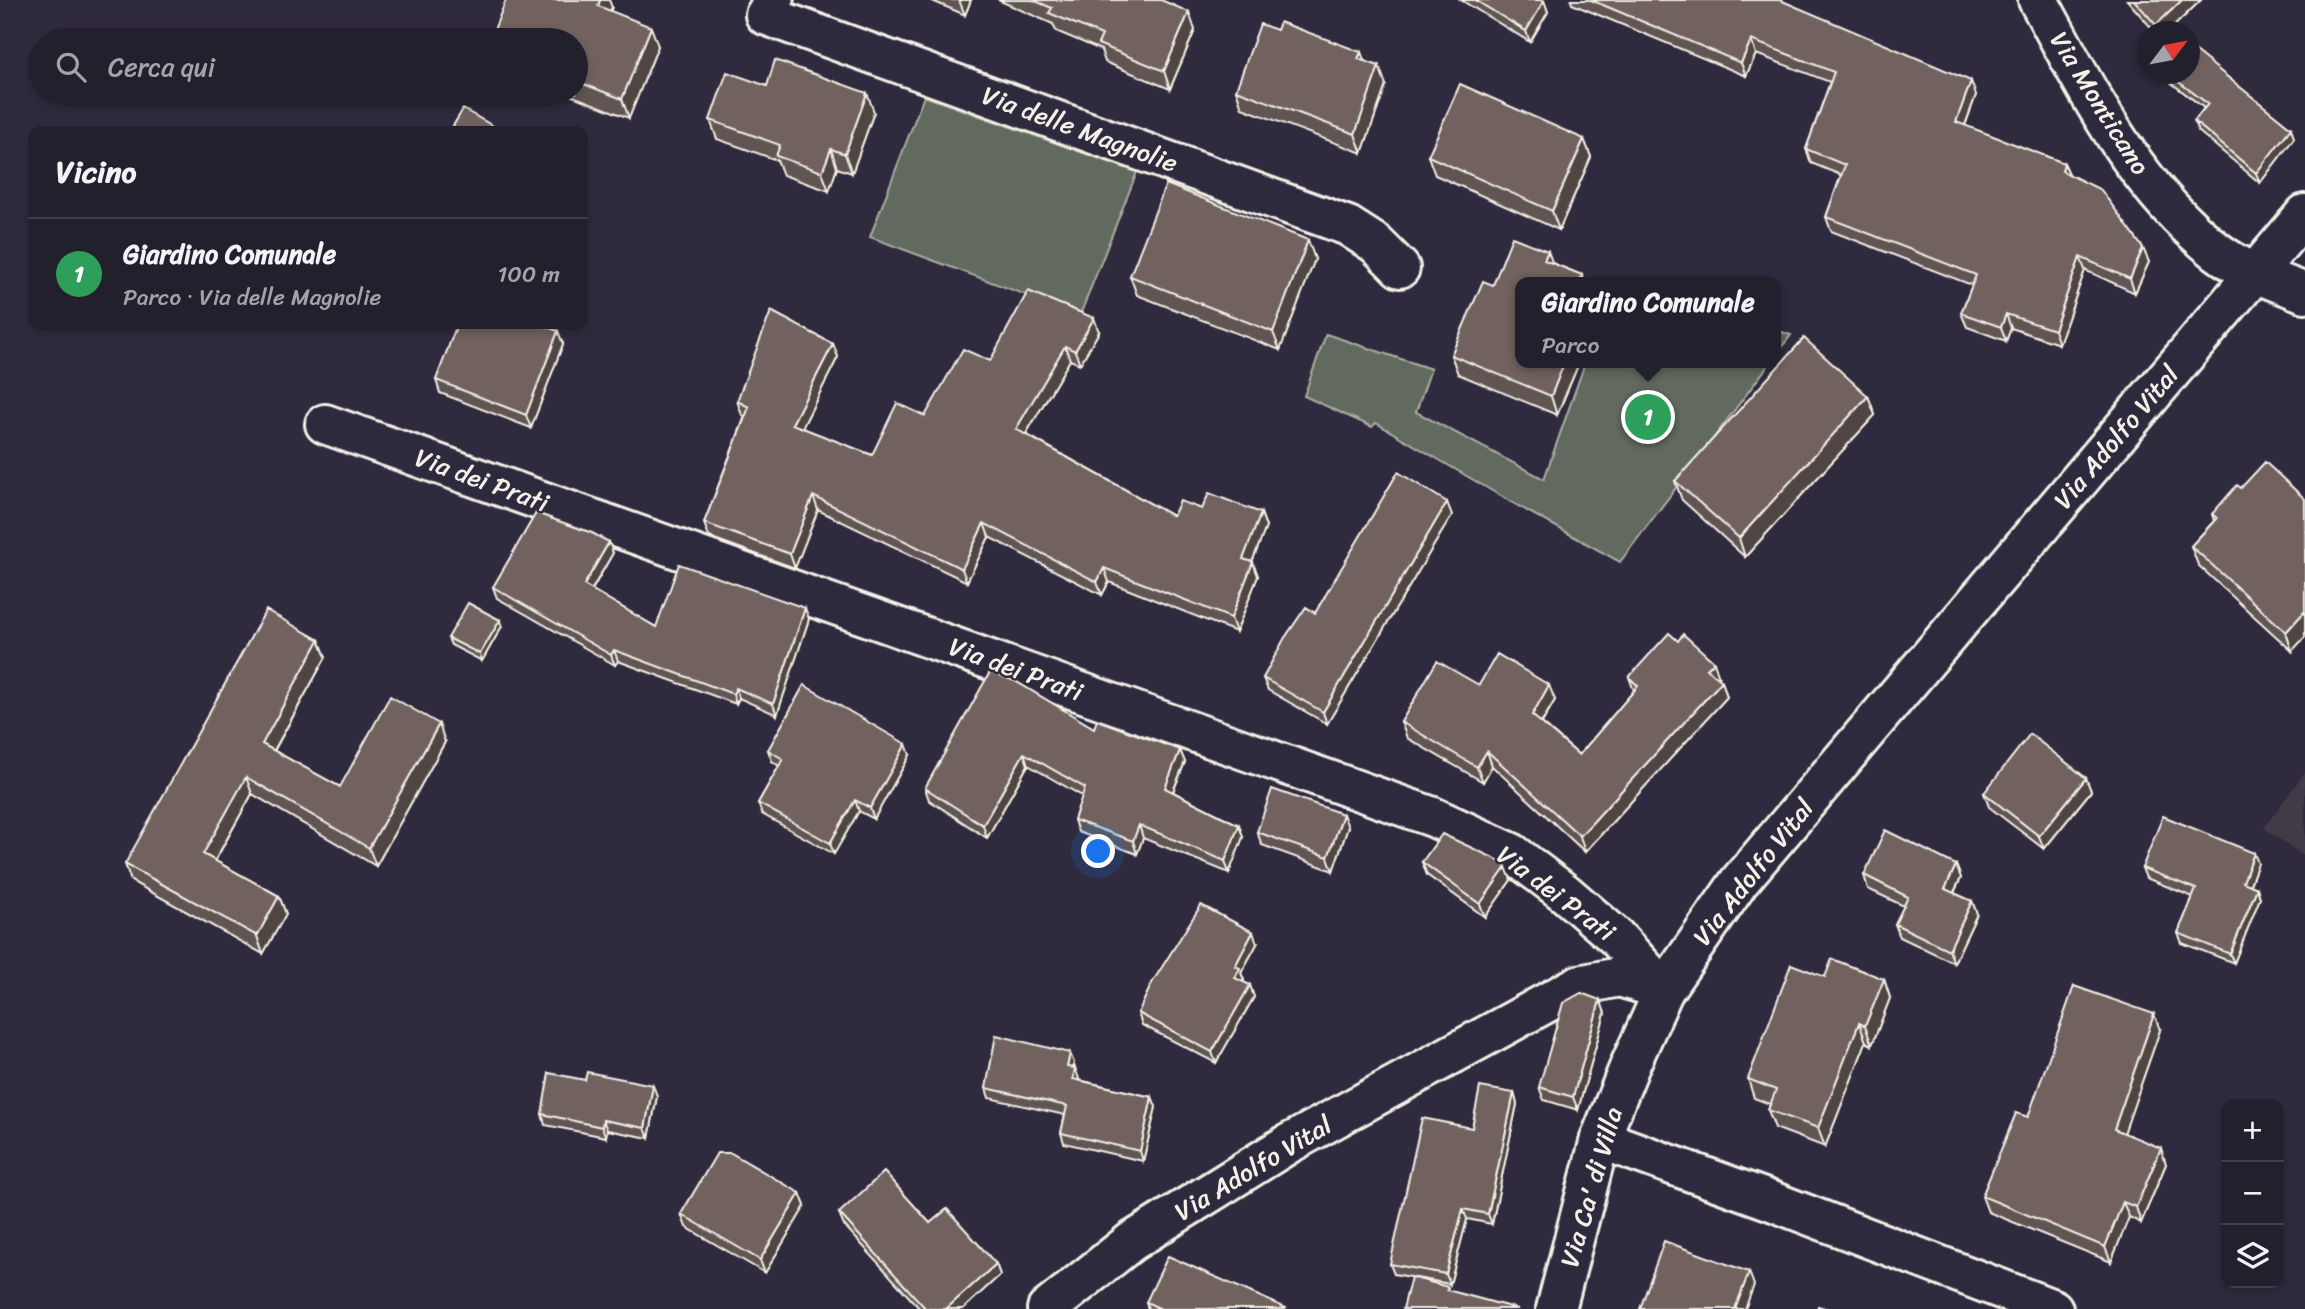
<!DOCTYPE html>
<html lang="it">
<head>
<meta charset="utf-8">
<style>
	:root { --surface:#23202e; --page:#2b2836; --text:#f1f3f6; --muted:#a3a3aa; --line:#403e4a; --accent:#ffd166 }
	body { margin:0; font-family:Sriracha,sans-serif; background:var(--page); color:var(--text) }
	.controls { position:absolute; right:21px; bottom:21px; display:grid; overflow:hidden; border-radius:14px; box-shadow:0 4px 10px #0003 }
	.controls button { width:63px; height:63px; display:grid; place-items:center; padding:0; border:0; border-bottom:2px solid var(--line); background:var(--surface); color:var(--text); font:35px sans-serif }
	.compass { position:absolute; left:2137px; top:21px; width:63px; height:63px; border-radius:50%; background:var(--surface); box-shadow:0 4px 10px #0003; rotate:58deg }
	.you { position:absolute; left:1099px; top:852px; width:24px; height:24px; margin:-18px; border:5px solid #fff; border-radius:50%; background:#1a73e8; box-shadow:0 0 0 10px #1a73e833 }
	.badge { display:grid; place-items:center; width:46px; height:46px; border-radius:50%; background:var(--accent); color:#fff; font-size:23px; font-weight:700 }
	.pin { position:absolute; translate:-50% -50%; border:4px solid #fff; box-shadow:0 2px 7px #0006 }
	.popup { position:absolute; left:1515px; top:277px; width:266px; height:91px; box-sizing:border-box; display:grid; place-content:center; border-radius:14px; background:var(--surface); filter:drop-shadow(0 2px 5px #0005); font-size:23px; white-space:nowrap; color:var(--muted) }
	.popup b { font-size:26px; color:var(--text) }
	.popup::after { content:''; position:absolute; left:50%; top:100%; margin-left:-14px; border:14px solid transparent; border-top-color:var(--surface) }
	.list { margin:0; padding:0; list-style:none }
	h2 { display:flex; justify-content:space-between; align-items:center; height:91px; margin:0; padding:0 28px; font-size:30px }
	h2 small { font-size:23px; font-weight:400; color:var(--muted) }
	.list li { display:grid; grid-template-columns:46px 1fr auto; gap:21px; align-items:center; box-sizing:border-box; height:112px; padding:0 28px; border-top:2px solid var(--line) }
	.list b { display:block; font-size:26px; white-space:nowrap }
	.list p { margin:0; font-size:23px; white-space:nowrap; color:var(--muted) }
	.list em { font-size:23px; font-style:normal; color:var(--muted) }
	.icon { flex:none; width:38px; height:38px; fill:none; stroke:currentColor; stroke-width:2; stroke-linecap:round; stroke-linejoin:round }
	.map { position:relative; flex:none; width:2305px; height:1309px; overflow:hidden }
	.search { position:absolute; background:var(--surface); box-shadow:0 4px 10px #0003; left:28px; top:28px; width:560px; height:77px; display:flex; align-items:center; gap:18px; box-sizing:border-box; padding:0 24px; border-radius:38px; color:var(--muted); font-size:26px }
	.panel { position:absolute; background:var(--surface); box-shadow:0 4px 10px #0003; left:28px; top:126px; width:560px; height:203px; border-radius:14px }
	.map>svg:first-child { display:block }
	.built { fill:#433b47 }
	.green { fill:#626b5f; stroke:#abaea4; stroke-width:2 }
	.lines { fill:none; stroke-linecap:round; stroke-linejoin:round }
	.street-casing { stroke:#f4f1e8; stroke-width:44 }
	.secondary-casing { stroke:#f4f1e8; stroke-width:44 }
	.street { stroke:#2f2a3d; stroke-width:38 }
	.secondary { stroke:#2f2a3d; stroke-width:38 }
	.wall { fill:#615452; stroke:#f4f1e8; stroke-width:2 }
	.shaded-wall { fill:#4f4542; stroke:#f4f1e8; stroke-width:2 }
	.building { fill:#71625f; stroke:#f4f1e8; stroke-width:2 }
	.labels { text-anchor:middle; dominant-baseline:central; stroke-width:5; stroke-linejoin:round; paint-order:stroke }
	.street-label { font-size:26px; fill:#f4f1e8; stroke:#2f2a3d }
</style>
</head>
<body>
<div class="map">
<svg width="2305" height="1309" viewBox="0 0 2305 1309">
	<rect width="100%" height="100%" fill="#2f2a3d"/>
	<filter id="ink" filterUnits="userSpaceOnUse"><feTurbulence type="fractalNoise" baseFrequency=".0143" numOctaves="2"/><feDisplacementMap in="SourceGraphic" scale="14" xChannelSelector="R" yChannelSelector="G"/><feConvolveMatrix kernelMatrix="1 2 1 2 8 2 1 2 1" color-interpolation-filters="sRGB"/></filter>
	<g filter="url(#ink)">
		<!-- built -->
		<path class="built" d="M2305,772v85l-41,-29z"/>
		<!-- green -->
		<path class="green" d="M924,96l213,76 -57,143 -210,-78z
			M1776,330l15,5 -15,20z
			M1326,334l105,35 -15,43 128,67 41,-116h185l-150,199 -109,-60 -135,-79 -4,4 -68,-31z"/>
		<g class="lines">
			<defs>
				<path id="street" d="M774,0l-9,15 583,211 28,18 24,24
					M2038,0c50,91 96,187 180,252 25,19 58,29 87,41
					M325,424l1108,393 79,36 53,40 51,44 48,53
					M1600,1139l169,61 284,109
					M1047,1309l84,-67 157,-98 291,-159 40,-8 45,13"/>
				<path id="secondary" d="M1556,1309l44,-170 31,-76 33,-73 75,-108 566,-668"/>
			</defs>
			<!-- street casing -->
			<use href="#street" class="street-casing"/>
			<!-- secondary casing -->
			<use href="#secondary" class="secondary-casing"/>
			<!-- street -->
			<use href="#street" class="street"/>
			<!-- secondary -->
			<use href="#secondary" class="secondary"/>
		</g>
		<!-- wall -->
		<path class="wall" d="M930,0h41l-6,15z
			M998,0h163l34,30 -25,59 -65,-27 -4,-12 -45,-19 -3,-7z
			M1461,0h81l2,1 4,11 -18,30z
			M1571,0h209l196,95 -11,31 99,37 5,11 80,88 -14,31 -50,-23 -26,74 -48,-16 -5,13 -39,-14 -6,-14 11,-28 -141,-54 -5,-14 15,-42 -30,-12 -5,-14 24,-67 -74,-28 -10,22 -174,-72z
			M2127,0h74l-33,32h-13z
			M612,7l-2,4 48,35 -29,72 -64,-25h11v-53z
			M1364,61l22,24 -24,68 -120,-45 -6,-18z
			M2163,74h26l105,64 -34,45 -62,-52 -4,-10 10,-13 -39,-30z
			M767,86l107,26 -22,61 -15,-5 -8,23 -46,-16 -6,-15 -60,-21 -7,-19z
			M1584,139l7,18 -32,73 -124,-55 -7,-19z
			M1315,259l-35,91 -143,-55 -7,-19z
			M1552,263l30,12 3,7h-65l59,81 -22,52 -99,-41 -7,-19 42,-70z
			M1099,332l-19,32 -10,-4 -44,74 147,82 29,-7 59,4 5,14 -14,35 6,14 -22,56 -127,-50 -7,13 -113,-58 -22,45 -149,-72 -23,58 -86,-31 -5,-14 41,-107 -3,-1 -5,-14 96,-57 5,13 -36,71 70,27 53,-39 65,-55z
			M563,344l-32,84 -91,-35 -4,-13z
			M1868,396l7,19 -130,142 -63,-57 -7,-19z
			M2241,488l51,163 -94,-86 -7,-19 23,-25 -2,-7z
			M1452,515l-125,209 -59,-34 -5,-12 52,-65z
			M609,542l4,11 -21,37 64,37 153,-8 -32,96 -38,-17 -3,6 -118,-43 -3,4 -118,-67 -4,-11z
			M502,626l-20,35 -31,-16 -3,-7z
			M319,640l7,17 -52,94 66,36 105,-45 -69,124 -124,-72 -37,67 64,35 7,18 -23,40 -132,-73 -6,-17z
			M1629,677h90l-1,1 4,3 5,16 -142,155 -93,-86 -9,16 -76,-44 -6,-16 78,-37 76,15 -13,23 37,32 55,-64z
			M1094,728l91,34 -12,30 66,33 4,12 -14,36 -86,-35 -6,16 -59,-22 -4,-12 8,-24 -54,-31 -41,73 -58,-38 -4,-12z
			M768,750l142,5 -36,64 -15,-8 -25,43 -72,-40 -4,-11 21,-37 -7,-5z
			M2086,778l5,13 -47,58 -55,-42 -5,-14z
			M1348,827l-15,44 -71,-26 -5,-13z
			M1422,862l89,18 -26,37 -58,-42z
			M2258,863l-8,22 7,3 3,10 -26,65 -52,-20 -4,-10 15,-36 -47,-19 -4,-10z
			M1956,865l5,13 -7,15 18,8 5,13 -23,49 -54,-26 -5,-13 9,-18 -36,-17 -4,-14z
			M1257,944l-16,29 3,7 -1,2 11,15 -38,66 -74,-38 -4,-12z
			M1825,977l59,2 6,19 -18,47 -6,-3 -41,105 -50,-19 -7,-18 2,-6 -16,-6 -6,-19z
			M1600,1000l5,13 -27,97 -34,-10 -5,-13z
			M2160,1030l-36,103 42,31 -25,59 -12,-6 -18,45 -123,-50 -6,-16 46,-79z
			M1074,1063l-1,5h2l4,12 73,17 4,10 -13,54 -79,-18 -3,-10 4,-18 -76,-17 -3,-10z
			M1514,1093l3,11 -25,120 -25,-5 -17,65 -56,-10 -4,-10 82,-136z
			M657,1096l-8,42 -42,-8 -1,7 -61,-12 -3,-11z
			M800,1193l5,13 -40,67 -79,-46 -5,-13z
			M839,1213l91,10 66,41 4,11 -37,34h-43l-77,-85z
			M1146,1302l140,7h-138z"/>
		<!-- shaded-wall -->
		<path class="shaded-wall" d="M600,0h9l3,7 -8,18 -6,-19z
			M959,0h12l-6,15z
			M2182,0h19l-33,32h-10l-2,-7z
			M1544,1l4,11 -18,30 -4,-11z
			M1189,12l6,18 -25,59 -6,-18z
			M651,27l7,19 -29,72 -7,-19z
			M1751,40l5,14 -10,22 -5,-13z
			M1361,52l7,18 -10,-11z
			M1379,66l7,19 -24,68 -7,-19z
			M1971,81l5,14 -15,41 -5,-14z
			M867,93l7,19 -22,61 -7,-19z
			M2291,128l3,10 -34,45 -4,-10z
			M1584,139l7,18 -32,73 -7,-19z
			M831,149l6,19 -8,23 -7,-19z
			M2064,163l6,13 -8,-5z
			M1308,240l7,19 -35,91 -7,-18z
			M2143,248l6,14 -14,31 -5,-14z
			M1548,251l7,19 -11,-10z
			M2080,257l5,13 -26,74 -5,-14z
			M1582,275l3,7h-6z
			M2006,314l5,14 -5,13 -5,-14z
			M1094,318l5,14 -19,32 -5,-13z
			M558,331l5,13 -32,84 -5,-13z
			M833,344l5,13 -41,81 -5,-14z
			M1065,346l5,14 -49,82 -5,-13z
			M1564,363h15l-22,52 -6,-19z
			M1868,396l7,19 -130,142 -6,-19z
			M813,496l5,14 -23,58 -5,-14z
			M1447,502l5,13 -125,209 -4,-12z
			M1261,513l5,14 -18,45 -5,-13z
			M984,523l5,14 -22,45 -5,-13z
			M609,542l4,11 -25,43 -4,-11z
			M1253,562l5,14 -22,56 -5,-14z
			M1104,568l5,14 -7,13 -5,-13z
			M805,608l4,11 -32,96 -4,-11z
			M2305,611v26l-13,14 -6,-19z
			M500,620l2,6 -20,35 -2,-7z
			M319,640l7,17 -58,104 -6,-17z
			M614,650l4,11 -3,4 -4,-10z
			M1714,662l5,15 -6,7 -6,-15z
			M1722,681l5,16 -142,155 -5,-16z
			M1549,685l6,15 -18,30 -5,-15z
			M736,688l3,10 -3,6 -3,-10z
			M439,724l6,18 -69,124 -7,-18z
			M906,744l4,11 -36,64 -4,-11z
			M1180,750l5,12 -16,39 -4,-13z
			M1487,751l5,15 -9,16 -6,-15z
			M1024,753l4,12 -41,73 -4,-13z
			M246,777l6,17 -43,77 -6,-17z
			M2086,778l5,13 -47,58 -5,-13z
			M855,800l4,11 -25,43 -4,-11z
			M1343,814l5,13 -15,44 -5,-14z
			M1139,825l4,13 -6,16 -4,-13z
			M1239,825l4,12 -14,36 -4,-12z
			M2254,853l4,10 -11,29 -4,-10z
			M1956,865l5,13 -12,24 -4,-13z
			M1506,867l5,13 -26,37 -5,-13z
			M2257,888l3,10 -26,65 -4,-9z
			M279,896l7,18 -23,40 -6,-18z
			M1972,901l5,13 -23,49 -5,-13z
			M1253,932l4,12 -16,29 3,7 -5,9 -4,-11v-12z
			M1884,979l6,19 -18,47 -7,-19z
			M1250,985l4,12 -38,66 -4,-11z
			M1600,1000l5,13 -27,97 -5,-13z
			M2154,1014l6,16 -40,115 -6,-16z
			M1859,1023l7,19 -41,105 -7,-19z
			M1070,1053l4,10 -3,14 -4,-10z
			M1075,1068l4,11 -2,10 -4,-10z
			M653,1085l4,11 -8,42 -4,-10z
			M1514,1093l3,11 -25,120 -4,-10z
			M1152,1097l4,10 -13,54 -3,-10z
			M603,1120l4,10 -1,7 -4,-10z
			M2161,1148l5,16 -25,59 -5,-16z
			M800,1193l5,13 -40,67 -5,-13z
			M2123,1202l6,15 -18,45 -6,-15z
			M1463,1209l4,10 -17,65 -4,-10z
			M996,1264l4,11 -37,34h-17z
			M1749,1272l5,13 -9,24h-10z"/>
		<!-- building -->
		<path class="building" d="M506,0h94l-2,6 53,21 -29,72 -46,-18v-41h-86z
			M1033,0h128l28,12 -25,59 -66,-27 4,-9 -53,-22 3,-5z
			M1475,0h67l2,1 -18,30z
			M1591,0h189l191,81 -15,41 108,41 -2,8 39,19 42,58 -13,31 -50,-22 -26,73 -48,-16 -5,13 -40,-14 15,-38 -150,-58 19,-52 -39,-16 28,-77 -83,-32 -10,23z
			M2134,0h48l-26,25z
			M1280,22l81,30 -3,7 21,7 -24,68 -119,-44 24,-66 17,6z
			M2189,46l102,82 -35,45 -62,-52 14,-17 -40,-30h21z
			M775,60l92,33 -22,61 -14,-5 -9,23 -46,-16 4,-11 -70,-25 17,-48 40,14z
			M1460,84l124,55 -32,72 -124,-55z
			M463,109l39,22h-52z
			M1166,184l142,56 -35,92 -143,-56z
			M1512,237l36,14 -4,9 38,15 -3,7h-59v81h44l-13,33 -100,-41 32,-74 10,4z
			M1028,291l66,27 -19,33 -10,-5 -49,83 157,87 7,-15 22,8 7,-16 52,20 -18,46 10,3 -22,56 -127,-50 -7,14 -113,-59 -22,46 -149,-73 -23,58 -86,-31 45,-116 -12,-6 34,-90 62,33 -41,80 80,31 25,-52 28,13 38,-67 27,12z
			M457,324h83l18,7 -32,84 -90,-35z
			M1804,338l64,58 -129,142 -64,-57z
			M2265,462l40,37v112l-19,21 -95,-86 26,-28 -5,-4 25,-29 4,3z
			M1398,472l49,30 -124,210 -60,-34 21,-39 22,-32 9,6z
			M536,513l56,20 17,9 -25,43 72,42 23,-63 126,44 -32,96 -37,-16 -3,6 -119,-44 -3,5 -118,-68z
			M468,603l32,17 -20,34 -32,-16z
			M266,610l53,30 -57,104 78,43 50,-91 49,28 -70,124 -123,-71 -43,77 76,42 -22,40 -132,-72z
			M1669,633l9,8 5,-7 31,28 -7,7 15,12 -142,155 -93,-85 -10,16 -76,-45 36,-61 42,24 18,-31 52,31 -17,30 47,40 59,-69 -9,-9z
			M990,672l25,9 79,47 3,-8 83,30 -15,38 74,37 -14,36 -86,-36 -6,16 -59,-21 11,-32 -61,-35 -41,72 -58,-37z
			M804,685l102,59 -36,64 -15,-8 -25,43 -72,-40 25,-44 -15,-9z
			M2030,734l56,44 -47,58 -55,-43z
			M1272,789l71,25 -15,43 -71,-25z
			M2163,816l91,37 -11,29 14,6 -27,66 -52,-21 18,-44 -54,-21z
			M1885,830l71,35 -11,24 27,12 -23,49 -54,-26 13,-27 -44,-22z
			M1442,834l54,25 10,8 -26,37 -58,-42z
			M1201,905l52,27 -18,34 5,2 -5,10 15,7 -38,67 -74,-39 14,-30z
			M1832,959l52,20 -19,47 -6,-3 -41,105 -50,-18 8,-20 -28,-11 43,-115 34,13z
			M2074,986l80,28 -40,115 47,19 -25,59 -13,-5 -18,45 -123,-51 34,-83 12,4z
			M1581,993l19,7 -27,97 -34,-10 24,-84z
			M996,1035l74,18 -3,14 8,1 -2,11 79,18 -12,54 -79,-18 6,-27 -81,-18z
			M587,1072l66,13 -8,43 -42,-8 -1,7 -60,-13 7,-41 36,7z
			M1480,1087l34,6 -26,121 -25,-5 -17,65 -56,-10 32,-146 50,10z
			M717,1153h14l69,40 -40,67 -79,-46z
			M884,1172l46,51 17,-14 49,55 -50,45h-20l-87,-96z
			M1664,1241l85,31 -14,37h-95z
			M1168,1256l118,52 -1,1h-124l-15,-7z
			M1411,1277l37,10 -1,3 71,19h-115z
			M1818,1306l10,3h-11z"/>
	</g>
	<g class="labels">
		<!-- street labels -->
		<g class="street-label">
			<text transform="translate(2100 103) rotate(58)">Via Monticano</text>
			<text transform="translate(1080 129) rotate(20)">Via delle Magnolie</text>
			<text transform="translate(2116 437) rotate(-50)">Via Adolfo Vital</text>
			<text transform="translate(482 480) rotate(20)">Via dei Prati</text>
			<text transform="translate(1016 669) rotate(20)">Via dei Prati</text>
			<text transform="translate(1753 872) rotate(-52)">Via Adolfo Vital</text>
			<text transform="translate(1556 893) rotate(37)">Via dei Prati</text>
			<text transform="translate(1253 1168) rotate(-31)">Via Adolfo Vital</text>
			<text transform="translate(1591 1187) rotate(-74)">Via Ca' di Villa</text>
		</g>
	</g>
</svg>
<div class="controls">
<button>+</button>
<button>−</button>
<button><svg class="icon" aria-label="layers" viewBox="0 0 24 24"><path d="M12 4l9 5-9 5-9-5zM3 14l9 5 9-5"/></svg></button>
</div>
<svg class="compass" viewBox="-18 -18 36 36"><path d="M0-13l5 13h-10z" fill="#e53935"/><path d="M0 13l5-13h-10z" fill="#a3a3aa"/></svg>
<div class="you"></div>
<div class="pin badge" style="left:1648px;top:417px;background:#2e9e5b">1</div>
<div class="popup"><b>Giardino Comunale</b>Parco</div>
<div class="search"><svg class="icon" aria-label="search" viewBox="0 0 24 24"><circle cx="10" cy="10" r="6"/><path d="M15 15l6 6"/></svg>Cerca qui</div>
<section class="panel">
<h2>Vicino<small></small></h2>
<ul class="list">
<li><span class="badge" style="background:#2e9e5b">1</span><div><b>Giardino Comunale</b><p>Parco · Via delle Magnolie</p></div><em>100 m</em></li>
</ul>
</section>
</div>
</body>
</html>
